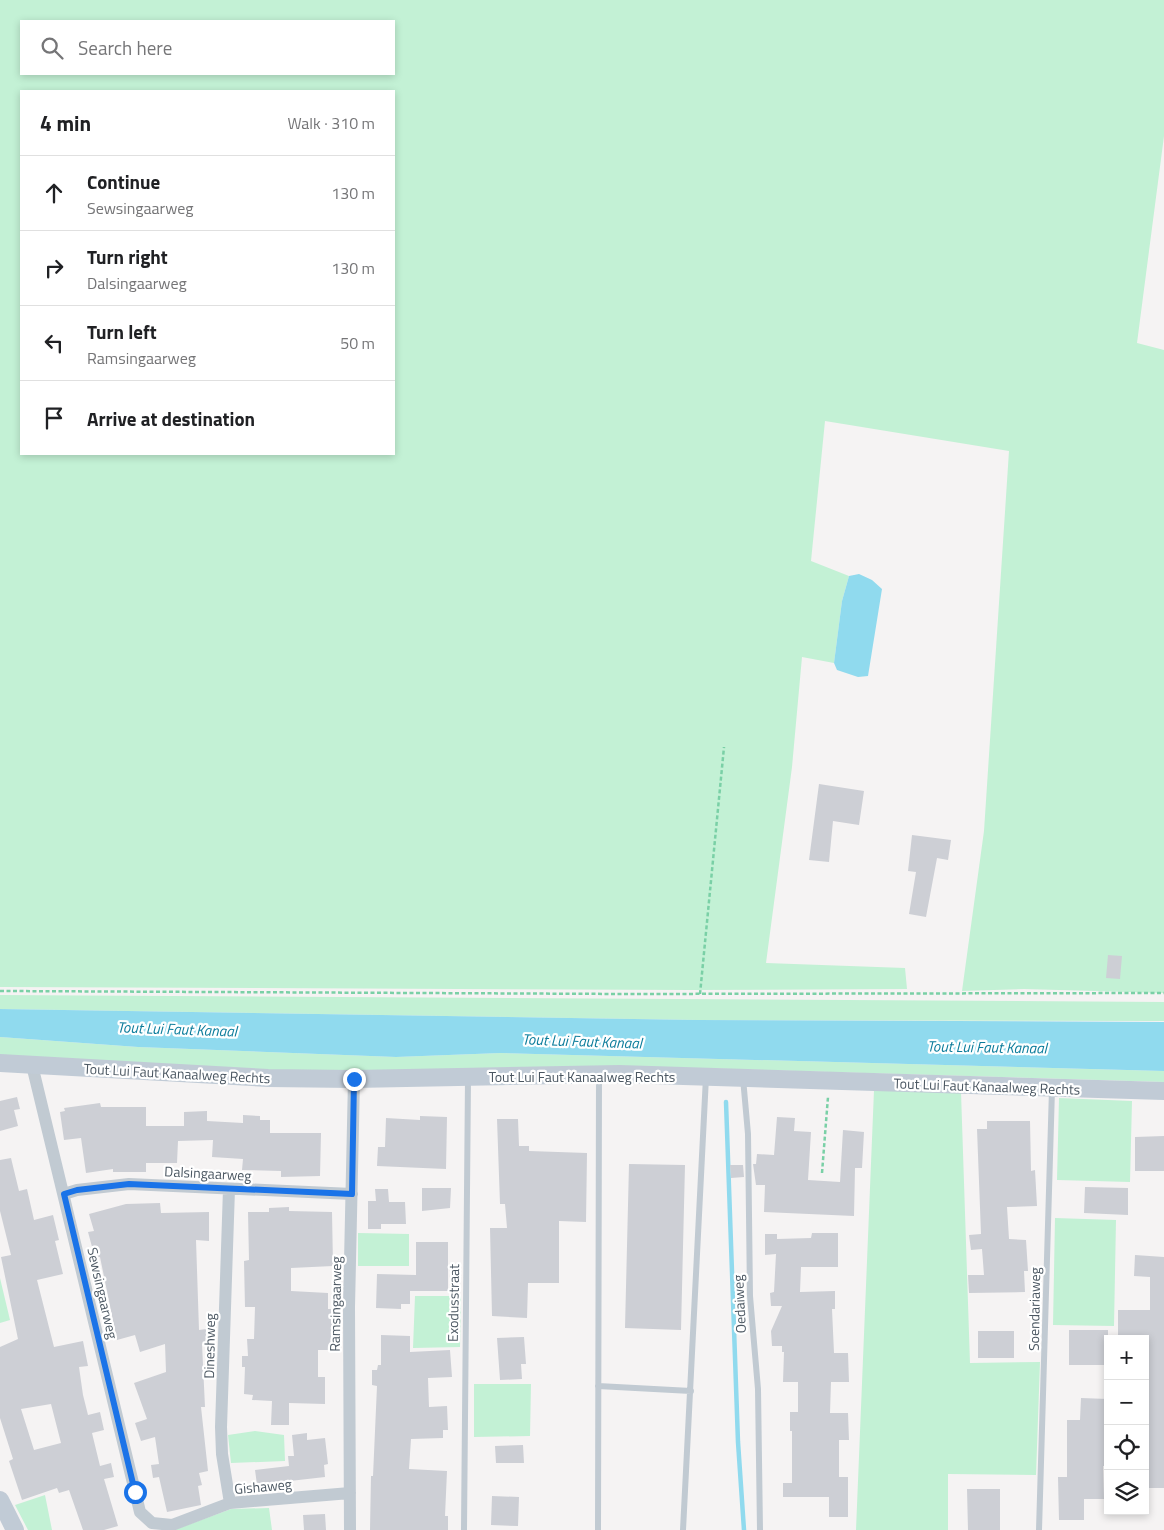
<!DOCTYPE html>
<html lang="en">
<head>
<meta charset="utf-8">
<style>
	:root { --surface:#fff; --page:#f6f6f6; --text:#202124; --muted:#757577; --line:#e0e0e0 }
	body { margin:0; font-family:"Titillium Web",sans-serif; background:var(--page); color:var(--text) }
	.controls { position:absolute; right:15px; bottom:15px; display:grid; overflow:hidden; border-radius:0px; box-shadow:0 2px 8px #0003 }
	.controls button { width:45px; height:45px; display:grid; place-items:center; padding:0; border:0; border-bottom:1px solid var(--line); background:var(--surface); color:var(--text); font:25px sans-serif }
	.stop { position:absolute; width:15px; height:15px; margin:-11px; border:4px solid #1a73e8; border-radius:50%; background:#fff }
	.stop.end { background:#1a73e8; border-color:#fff; box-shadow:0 1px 5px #0008 }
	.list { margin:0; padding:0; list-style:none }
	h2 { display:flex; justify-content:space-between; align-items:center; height:65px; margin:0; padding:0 20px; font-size:21px }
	h2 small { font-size:16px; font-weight:400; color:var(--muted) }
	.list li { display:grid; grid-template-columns:32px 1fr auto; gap:15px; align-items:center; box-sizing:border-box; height:75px; padding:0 20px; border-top:1px solid var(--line) }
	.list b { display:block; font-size:19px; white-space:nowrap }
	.list p { margin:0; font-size:16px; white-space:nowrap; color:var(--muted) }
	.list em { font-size:16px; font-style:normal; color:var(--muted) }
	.icon { flex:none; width:28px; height:28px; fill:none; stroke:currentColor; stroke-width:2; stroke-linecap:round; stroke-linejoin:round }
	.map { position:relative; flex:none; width:1164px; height:1530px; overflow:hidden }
	.search { position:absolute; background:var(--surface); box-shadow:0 2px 8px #0003; left:20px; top:20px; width:375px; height:55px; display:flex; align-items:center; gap:12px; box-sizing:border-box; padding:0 18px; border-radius:0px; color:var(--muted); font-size:19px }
	.panel { position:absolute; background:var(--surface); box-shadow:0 2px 8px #0003; left:20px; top:90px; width:375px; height:365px; border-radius:0px }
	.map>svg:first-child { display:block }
	.green { fill:#c3f1d5; fill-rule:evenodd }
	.water { fill:#90daee }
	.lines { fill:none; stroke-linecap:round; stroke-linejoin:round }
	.stream { stroke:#90daee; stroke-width:4.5 }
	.building { fill:#cdcfd5; fill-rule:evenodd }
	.path { stroke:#7ad0a6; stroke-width:2.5; stroke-dasharray:4 2.5; stroke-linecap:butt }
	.lane { stroke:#c1cad2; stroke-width:6 }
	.street { stroke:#c1cad2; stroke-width:12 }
	.secondary { stroke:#c1cbd6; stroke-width:18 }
	.route { stroke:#1a73e8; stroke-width:6 }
	.labels { text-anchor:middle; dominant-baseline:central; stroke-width:4.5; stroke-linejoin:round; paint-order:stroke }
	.street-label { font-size:14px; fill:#4a5661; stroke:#fff }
	.water-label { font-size:15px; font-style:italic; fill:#0c7c9b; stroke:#fff }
</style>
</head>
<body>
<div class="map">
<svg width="1164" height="1530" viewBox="0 0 1164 1530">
	<rect width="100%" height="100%" fill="#f5f3f3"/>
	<!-- green -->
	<path class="green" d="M0,0h1164v136l-27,207 27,7v643l-140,-4 -62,2 22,-160 25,-380 -184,-30 -14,140 38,15 -7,25 -8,62 -32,-6 -10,110 -26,196 139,5 2,21 -215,1 -692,-3zM21,21h373v53h-373zM21,91h373v363h-373z
		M0,995l1164,7v19l-467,-1 -697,-11z
		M0,1037l138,10 258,10 105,-4 663,18v11l-466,-14 -414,3 -284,-16z
		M874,1090l87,2 9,271 70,-1 -4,113 -88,-1v56h-92z
		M1059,1098l73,3 -2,81 -73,-2z
		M1055,1218l61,2 -2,106 -61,-1z
		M358,1233l51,1v32h-51z
		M0,1278l10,42 -10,3z
		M415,1296h46l-1,51 -47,1z
		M474,1384h57l-1,52 -56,1z
		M255,1431l29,4 1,26 -54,2 -3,-28z
		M45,1495l7,35h-24l-13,-25z
		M269,1508l3,22h-98l57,-21z"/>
	<!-- water -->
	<path class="water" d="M859,574l13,6 10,9 -14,87 -10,1 -21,-7 -3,-7 8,-62 7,-25z
		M0,1009l697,11 467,2v49l-663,-18 -105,4 -258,-10 -138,-10z"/>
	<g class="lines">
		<!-- stream -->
		<path class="stream" d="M726,1102l12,340 6,88"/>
	</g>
	<!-- building -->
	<path class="building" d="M819,784l45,7 -5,34 -26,-4 -4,41 -20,-2z
		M912,835l39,5 -3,20 -11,-2 -11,59 -17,-3 7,-42 -8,-1z
		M1108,955l14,1 -2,23 -14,-1z
		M17,1097l3,12 -6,1 4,16 -18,5v-30z
		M100,1103l1,4h45v19h38v-14l23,-1v10l36,2v-8l17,1v4h10v13h51l-1,43 -39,1v-6l-39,-1 1,-11 -31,-2 1,-17 -35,1 -1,22h-31v9h-33v-3l-27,4 -5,-35 -17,2 -4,-28 5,-1 -1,-3z
		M420,1116l27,1 -1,52 -69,-3 1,-19h7l1,-29 34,2z
		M777,1117l18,1 -1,13 17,1 -3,48 32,2 3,-52 21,2 -2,36h-7l-1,48 -90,-4 1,-27h-9l-3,-21h3l1,-10 17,1z
		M497,1119h21l1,27h10v5l58,2 -1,69 -27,-1v62h-31l-1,35 -35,-2 -2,-88h17l-2,-24h-5z
		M987,1121h43l1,50 4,-1 2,36 -30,1 2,32 17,1 2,31h-4l1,21 -56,1 -1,-18h16l-2,-26 -11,1 -2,-15 12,-1 -4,-105h10z
		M1164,1136v35h-29v-34z
		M11,1158l8,33 8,-2 7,31 19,-5 6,25 -4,1 8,33 -26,6 17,67 29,-6 5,25 -9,1 4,28 5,20 12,-3 4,18 -12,3 8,33 11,-3 3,14 -10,2 14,47 -14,4h-21l-14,-40 -10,3 -2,-5 -35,12 -13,-39 4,-2 -13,-41v-71l18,-8 -17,-82 10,-2 -11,-44v-51zM51,1404l10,39 -27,7 -13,-41z
		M629,1164l56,1 -4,165 -56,-2z
		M730,1165h13l1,12 -13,1z
		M1085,1187l43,1v27l-44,-2z
		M422,1188h29l-1,20 -28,3z
		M375,1189h13l1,13h16l1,22h-25v5h-13v-28h8z
		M160,1203l1,10 48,-1v29l-13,-1 3,90 7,-1 1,15h-5l3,63h-4l7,64 -9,2 3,12 -4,1 3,19 -34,7 -8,-35 -6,1 -2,-13 8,-1 -4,-27 -14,4 -6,-18 12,-4 -13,-36 32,-11 -1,-28 -25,8 -5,-17 -18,5 -17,-83 -5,1 -7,-26 6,-1 -5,-17 37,-10z
		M289,1207v4l43,1 1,54 -42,2v23l37,2v16h7l-1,41h-16v27h7v27l-36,-1v22h-18l1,-24 -20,-1 1,-5 -9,-1 1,-27h-3v-11h6l-1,-17h7l1,-32h-10l-1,-46 5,-1 -1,-48h21v-4z
		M812,1233h26v34h-37l-1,25 35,-1v18h-3l2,44h14l1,29h-18l-1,31h18l1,27h-10v37h9v40h-19v-20h-46v-14h9v-52h-2v-19h8v-30h-15l1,-30h-2v-6h-10l-1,-15 11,-25h-11l-1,-13 4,-1 2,-38 -11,1v-21h12v5l34,-1z
		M416,1242h32v49h-38v13h-9v5l-25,-1 1,-34 39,1z
		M1135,1255l29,2v231h-15v-30h-4v-120h-27v-28h32v-33l-16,-1z
		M1069,1330h39v35h-39z
		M978,1331h36v27h-36z
		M381,1335l29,1v16l40,-2 2,27 -24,1 1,29 18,-1 1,24h-5v8l-32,1 -2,30 38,2 -2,45h3v14h-78l1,-54h2l4,-90 -5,-1v-15h5l1,-5h3z
		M524,1337l2,27h-5l1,15 -22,1 -3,-42z
		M1081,1398l27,1v67h-5l1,33h-20v21h-25l-1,-43h9v-57h13z
		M307,1433v7l18,-2 3,26 -4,1 1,12 -44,5 1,7 -24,3 -3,-22 34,-4 -1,-10h6l-2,-21z
		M523,1445l1,18h-28l-1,-17z
		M967,1489h33v41h-32z
		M492,1496l27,1 -1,29 -27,-1z
		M325,1514l1,16h-22l-1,-15z"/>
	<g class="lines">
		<!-- path -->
		<path class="path" d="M0,991l628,3 536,-1
			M700,994l24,-247
			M822,1173l6,-76"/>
		<!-- lane -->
		<path class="lane" d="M743,1078l5,56 2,162 8,93 2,141
			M598,1386l93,5
			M464,1530l4,-451
			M598,1530l1,-454
			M683,1530l23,-453
			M1039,1530l13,-441"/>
		<!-- street -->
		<path class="street" d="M32,1065l108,447 12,11 20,2 58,-22 120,-10
			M229,1189l-8,238 1,27 8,49
			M64,1194l13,-4 52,-6 223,10
			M350,1530l-1,-223 5,-228"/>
		<!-- secondary -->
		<path class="secondary" d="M0,1063l268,15 86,1 265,-5 545,17
			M0,1500l15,30"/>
	</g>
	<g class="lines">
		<!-- route -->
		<path class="route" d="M135,1492l-71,-298 13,-4 52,-6 223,10 2,-115"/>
	</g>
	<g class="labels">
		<!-- street labels -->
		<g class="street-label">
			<text transform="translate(177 1073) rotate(3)">Tout Lui Faut Kanaalweg Rechts</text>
			<text x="582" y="1076">Tout Lui Faut Kanaalweg Rechts</text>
			<text transform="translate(987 1086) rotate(2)">Tout Lui Faut Kanaalweg Rechts</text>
			<text transform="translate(208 1173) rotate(3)">Dalsingaarweg</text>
			<text transform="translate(103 1293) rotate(77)">Sewsingaarweg</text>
			<text transform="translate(453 1303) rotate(-89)">Exodusstraat</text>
			<text transform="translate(335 1304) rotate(-89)">Ramsingaarweg</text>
			<text transform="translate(739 1304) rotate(-93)">Oedaiweg</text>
			<text transform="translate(1034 1309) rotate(-89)">Soendariaweg</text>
			<text transform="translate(209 1346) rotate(-89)">Dineshweg</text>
			<text transform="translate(263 1486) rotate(-5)">Gishaweg</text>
		</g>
		<!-- water labels -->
		<g class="water-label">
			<text transform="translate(177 1029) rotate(2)">Tout Lui Faut Kanaal</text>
			<text transform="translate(582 1041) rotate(2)">Tout Lui Faut Kanaal</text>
			<text transform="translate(987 1047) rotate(1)">Tout Lui Faut Kanaal</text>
		</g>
	</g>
</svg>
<div class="controls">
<button>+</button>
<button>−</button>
<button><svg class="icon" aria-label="locate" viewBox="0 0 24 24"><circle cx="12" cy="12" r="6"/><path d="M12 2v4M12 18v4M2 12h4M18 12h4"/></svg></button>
<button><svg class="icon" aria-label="layers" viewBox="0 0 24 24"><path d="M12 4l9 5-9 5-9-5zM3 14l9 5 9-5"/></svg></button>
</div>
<div class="stop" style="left:135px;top:1492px"></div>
<div class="stop end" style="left:354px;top:1079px"></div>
<div class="search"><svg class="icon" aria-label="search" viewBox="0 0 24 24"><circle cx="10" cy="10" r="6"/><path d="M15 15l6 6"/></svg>Search here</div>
<section class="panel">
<h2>4 min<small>Walk · 310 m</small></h2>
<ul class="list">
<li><svg class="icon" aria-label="ahead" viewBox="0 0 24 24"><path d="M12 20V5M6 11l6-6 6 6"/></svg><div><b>Continue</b><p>Sewsingaarweg</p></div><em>130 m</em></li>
<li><svg class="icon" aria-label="right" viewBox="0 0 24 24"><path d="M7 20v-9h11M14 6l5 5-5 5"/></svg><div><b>Turn right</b><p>Dalsingaarweg</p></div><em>130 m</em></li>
<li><svg class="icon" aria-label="left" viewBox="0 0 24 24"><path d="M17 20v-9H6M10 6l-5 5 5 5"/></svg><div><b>Turn left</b><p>Ramsingaarweg</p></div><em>50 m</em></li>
<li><svg class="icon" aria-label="arrive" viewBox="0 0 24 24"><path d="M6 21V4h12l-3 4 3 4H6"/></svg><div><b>Arrive at destination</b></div></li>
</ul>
</section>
</div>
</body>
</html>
